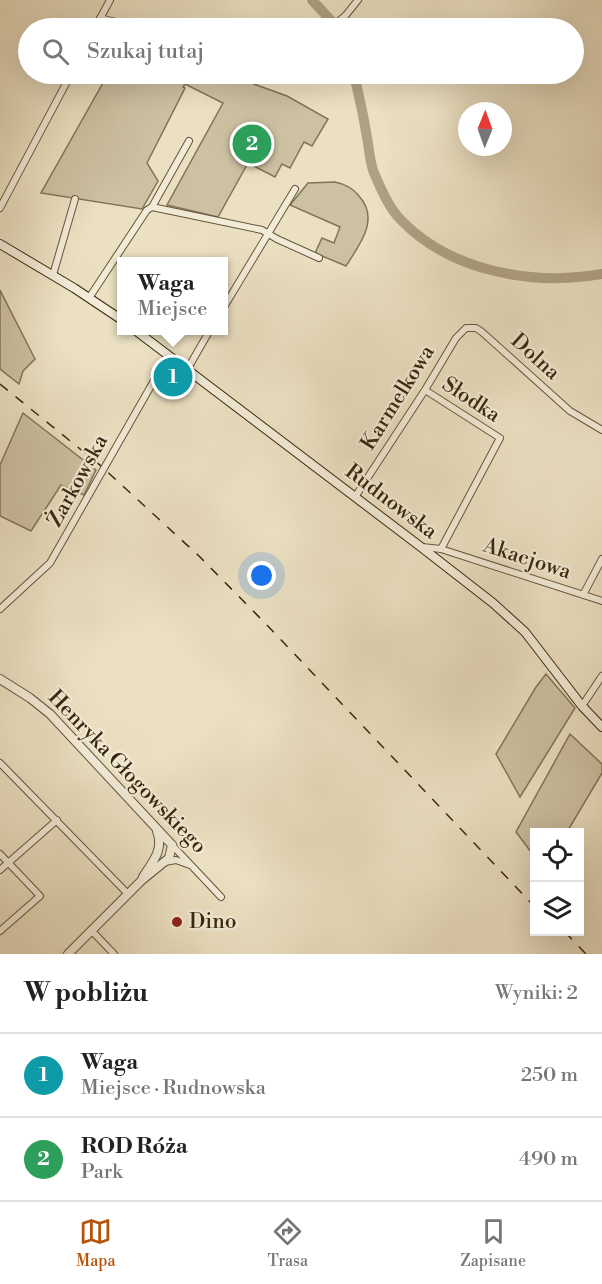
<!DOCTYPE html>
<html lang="pl">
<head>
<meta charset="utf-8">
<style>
	:root { --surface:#fff; --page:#f2f2f2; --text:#222; --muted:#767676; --line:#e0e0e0; --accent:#b45309 }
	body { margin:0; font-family:"Libre Bodoni",serif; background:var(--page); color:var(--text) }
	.controls { position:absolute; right:18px; bottom:18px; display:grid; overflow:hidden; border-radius:0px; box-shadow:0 6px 24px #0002 }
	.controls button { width:54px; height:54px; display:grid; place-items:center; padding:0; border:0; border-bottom:2px solid var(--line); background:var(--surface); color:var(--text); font:30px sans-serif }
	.compass { position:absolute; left:458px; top:102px; width:54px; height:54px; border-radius:50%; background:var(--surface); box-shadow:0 6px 24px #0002; rotate:1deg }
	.you { position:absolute; left:262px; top:576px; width:21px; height:21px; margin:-15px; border:4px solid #fff; border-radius:50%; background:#1a73e8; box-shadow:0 0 0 9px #1a73e833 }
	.badge { display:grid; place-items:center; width:39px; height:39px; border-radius:50%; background:var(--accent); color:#fff; font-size:20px; font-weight:700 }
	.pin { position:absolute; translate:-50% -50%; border:3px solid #fff; box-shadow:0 2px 6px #0006 }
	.popup { position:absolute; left:117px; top:257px; width:111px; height:78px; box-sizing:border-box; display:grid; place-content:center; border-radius:0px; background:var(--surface); filter:drop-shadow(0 2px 4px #0005); font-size:20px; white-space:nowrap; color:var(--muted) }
	.popup b { font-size:22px; color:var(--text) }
	.popup::after { content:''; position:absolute; left:50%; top:100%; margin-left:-12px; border:12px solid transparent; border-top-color:var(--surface) }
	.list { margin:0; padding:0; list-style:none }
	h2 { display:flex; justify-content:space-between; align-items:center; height:78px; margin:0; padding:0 24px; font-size:26px }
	h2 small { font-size:20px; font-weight:400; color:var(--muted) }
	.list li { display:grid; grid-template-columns:39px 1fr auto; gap:18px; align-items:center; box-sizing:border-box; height:84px; padding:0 24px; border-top:2px solid var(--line) }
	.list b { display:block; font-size:22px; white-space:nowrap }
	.list p { margin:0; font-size:20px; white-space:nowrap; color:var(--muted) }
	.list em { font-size:20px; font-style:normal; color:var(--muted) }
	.icon { flex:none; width:33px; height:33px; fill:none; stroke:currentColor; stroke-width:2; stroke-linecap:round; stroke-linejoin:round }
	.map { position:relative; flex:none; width:602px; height:954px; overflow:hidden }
	.search { position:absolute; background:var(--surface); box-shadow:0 6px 24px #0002; left:18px; right:18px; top:18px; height:66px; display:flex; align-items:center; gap:15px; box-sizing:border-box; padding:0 21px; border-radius:33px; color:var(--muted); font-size:22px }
	.sheet { height:246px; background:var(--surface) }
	nav { display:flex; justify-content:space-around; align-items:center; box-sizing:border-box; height:84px; border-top:2px solid var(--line); background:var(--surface); font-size:16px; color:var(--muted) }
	nav a { display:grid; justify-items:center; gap:3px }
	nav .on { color:var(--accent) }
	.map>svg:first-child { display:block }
	.green { fill:#cdc1a3; stroke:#837458; stroke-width:1.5 }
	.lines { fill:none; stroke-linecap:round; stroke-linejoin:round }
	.river { stroke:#aea184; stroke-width:10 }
	.minor-casing { stroke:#66553a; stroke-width:8 }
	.tertiary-casing { stroke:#66553a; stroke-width:10 }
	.secondary-casing { stroke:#39270c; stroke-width:10 }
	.minor { stroke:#f2ebd7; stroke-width:6 }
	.tertiary { stroke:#f2ebd7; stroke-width:8 }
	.secondary { stroke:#f2ebd7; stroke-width:8 }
	.rail { stroke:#39270c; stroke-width:1.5; stroke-dasharray:10 10; stroke-linecap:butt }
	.poi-dot { fill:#8f2418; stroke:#f2ebd7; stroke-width:2 }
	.labels { text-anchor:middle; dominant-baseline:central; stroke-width:4.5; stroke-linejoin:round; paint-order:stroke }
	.street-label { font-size:21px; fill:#39270c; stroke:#f2ebd7 }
	.poi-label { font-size:21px; fill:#39270c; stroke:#f2ebd7; text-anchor:start }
</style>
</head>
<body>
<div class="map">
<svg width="602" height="954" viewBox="0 0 602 954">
	<rect width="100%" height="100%" fill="#ebe0c2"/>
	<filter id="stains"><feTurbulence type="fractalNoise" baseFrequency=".00333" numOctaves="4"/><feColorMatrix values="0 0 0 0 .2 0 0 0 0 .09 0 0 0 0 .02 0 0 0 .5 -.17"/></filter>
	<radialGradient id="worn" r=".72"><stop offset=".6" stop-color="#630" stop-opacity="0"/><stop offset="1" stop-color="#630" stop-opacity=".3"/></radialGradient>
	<!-- green -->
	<path class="green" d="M108,74h118l61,22 41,23 -16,27 -8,-4 -14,26 -8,-4 -7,13 -27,-14 -30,54 -51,-12 56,-102 -38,-19 -2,3 2,1 -38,75 11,18 -16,28 -101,-16z
		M335,182c10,2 18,6 24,14 21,23 1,48 -13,70l-31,-13 7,-15 12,5 6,-16 -50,-22 18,-22z
		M0,290l35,69 -12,12 -4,13 -19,-15z
		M23,413l73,57 -12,25 -23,-10 -30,46 -31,-15v-51z
		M546,674l29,34 -55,89 -24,-43 40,-67z
		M570,734l32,30v9l-35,59h-33v24l-18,-24z"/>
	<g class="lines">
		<!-- river -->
		<path class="river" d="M312,0l26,28
			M354,74c4,19 9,38 12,58 3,13 3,28 8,41 7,16 15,35 27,47 50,52 133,66 201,54"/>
		<defs>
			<path id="minor" d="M100,18l39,10
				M95,28l15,-28
				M331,28l15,-13 12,-15
				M152,207l110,23 15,9 42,19
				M0,208l71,-134
				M53,275l22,-76
				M89,298l58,-88 5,-3 37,-66
				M224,307l71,-118
				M187,370l23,-40
				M425,390l75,48 -59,111
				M355,497l70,-107 31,-52 10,-10h10l6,4 88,79 32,19
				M422,547l19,2 161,52
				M583,595l19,-36
				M0,609l50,-46 118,-207
				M582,706l20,-30
				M0,763l128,131
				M172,845l49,52
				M0,854l40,42 -40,35
				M165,862l11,-2 14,5
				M0,870l57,-50
				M91,930l23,24"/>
			<path id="tertiary" d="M0,679l30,19 20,16 122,131
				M143,877c10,-16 21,-27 14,-46
				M68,954l74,-74 27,-22 3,-13"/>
			<path id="secondary" d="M0,244l74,44 48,32
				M135,330l286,217 72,56 32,29 57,74 20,21"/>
		</defs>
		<!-- minor casing -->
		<use href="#minor" class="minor-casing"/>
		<!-- tertiary casing -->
		<use href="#tertiary" class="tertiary-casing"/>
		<!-- secondary casing -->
		<use href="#secondary" class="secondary-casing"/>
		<!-- minor -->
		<use href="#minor" class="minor"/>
		<!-- tertiary -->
		<use href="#tertiary" class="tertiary"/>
		<!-- secondary -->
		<use href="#secondary" class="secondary"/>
		<!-- rail -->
		<path class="rail" d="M0,384l101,82 98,90 65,66 270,284
			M565,932l21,22"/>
	</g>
	<!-- markers -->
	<circle class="poi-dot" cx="177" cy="922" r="6"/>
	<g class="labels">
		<!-- street labels -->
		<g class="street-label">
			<text transform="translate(535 357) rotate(42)">Dolna</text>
			<text transform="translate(398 398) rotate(-58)">Karmelkowa</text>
			<text transform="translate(471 400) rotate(33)">Słodka</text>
			<text transform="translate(78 481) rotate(-61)">Żarkowska</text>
			<text transform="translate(391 502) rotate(37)">Rudnowska</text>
			<text transform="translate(527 559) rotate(18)">Akacjowa</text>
			<text transform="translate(127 772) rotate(46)">Henryka Głogowskiego</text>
		</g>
		<!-- poi labels -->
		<g class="poi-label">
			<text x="189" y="922">Dino</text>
		</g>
	</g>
	<rect width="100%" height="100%" filter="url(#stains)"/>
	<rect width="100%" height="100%" fill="url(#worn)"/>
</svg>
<div class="controls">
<button><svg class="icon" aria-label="locate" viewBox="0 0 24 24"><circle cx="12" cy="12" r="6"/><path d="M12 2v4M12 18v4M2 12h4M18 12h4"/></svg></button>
<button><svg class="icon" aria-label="layers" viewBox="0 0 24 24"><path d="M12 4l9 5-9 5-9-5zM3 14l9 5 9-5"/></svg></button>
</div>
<svg class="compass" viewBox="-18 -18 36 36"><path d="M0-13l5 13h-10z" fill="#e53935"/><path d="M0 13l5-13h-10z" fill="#767676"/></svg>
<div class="you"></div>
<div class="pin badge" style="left:173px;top:377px;background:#0f9aa8">1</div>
<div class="popup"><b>Waga</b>Miejsce</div>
<div class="pin badge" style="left:252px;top:144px;background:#2e9e5b">2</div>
<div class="search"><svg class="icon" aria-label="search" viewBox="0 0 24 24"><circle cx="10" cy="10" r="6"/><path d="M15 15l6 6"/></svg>Szukaj tutaj</div>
</div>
<section class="sheet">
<h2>W pobliżu<small>Wyniki: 2</small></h2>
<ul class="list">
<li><span class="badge" style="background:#0f9aa8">1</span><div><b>Waga</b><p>Miejsce · Rudnowska</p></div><em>250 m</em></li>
<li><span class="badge" style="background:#2e9e5b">2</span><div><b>ROD Róża</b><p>Park</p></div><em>490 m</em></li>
</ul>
</section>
<nav>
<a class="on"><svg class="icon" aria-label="map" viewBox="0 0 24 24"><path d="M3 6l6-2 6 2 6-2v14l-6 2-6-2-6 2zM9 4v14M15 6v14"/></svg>Mapa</a>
<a><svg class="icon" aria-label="directions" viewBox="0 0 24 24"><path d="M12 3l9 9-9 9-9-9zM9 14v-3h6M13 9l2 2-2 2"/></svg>Trasa</a>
<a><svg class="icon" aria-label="saved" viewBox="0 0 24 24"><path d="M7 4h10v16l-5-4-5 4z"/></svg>Zapisane</a>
</nav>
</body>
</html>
